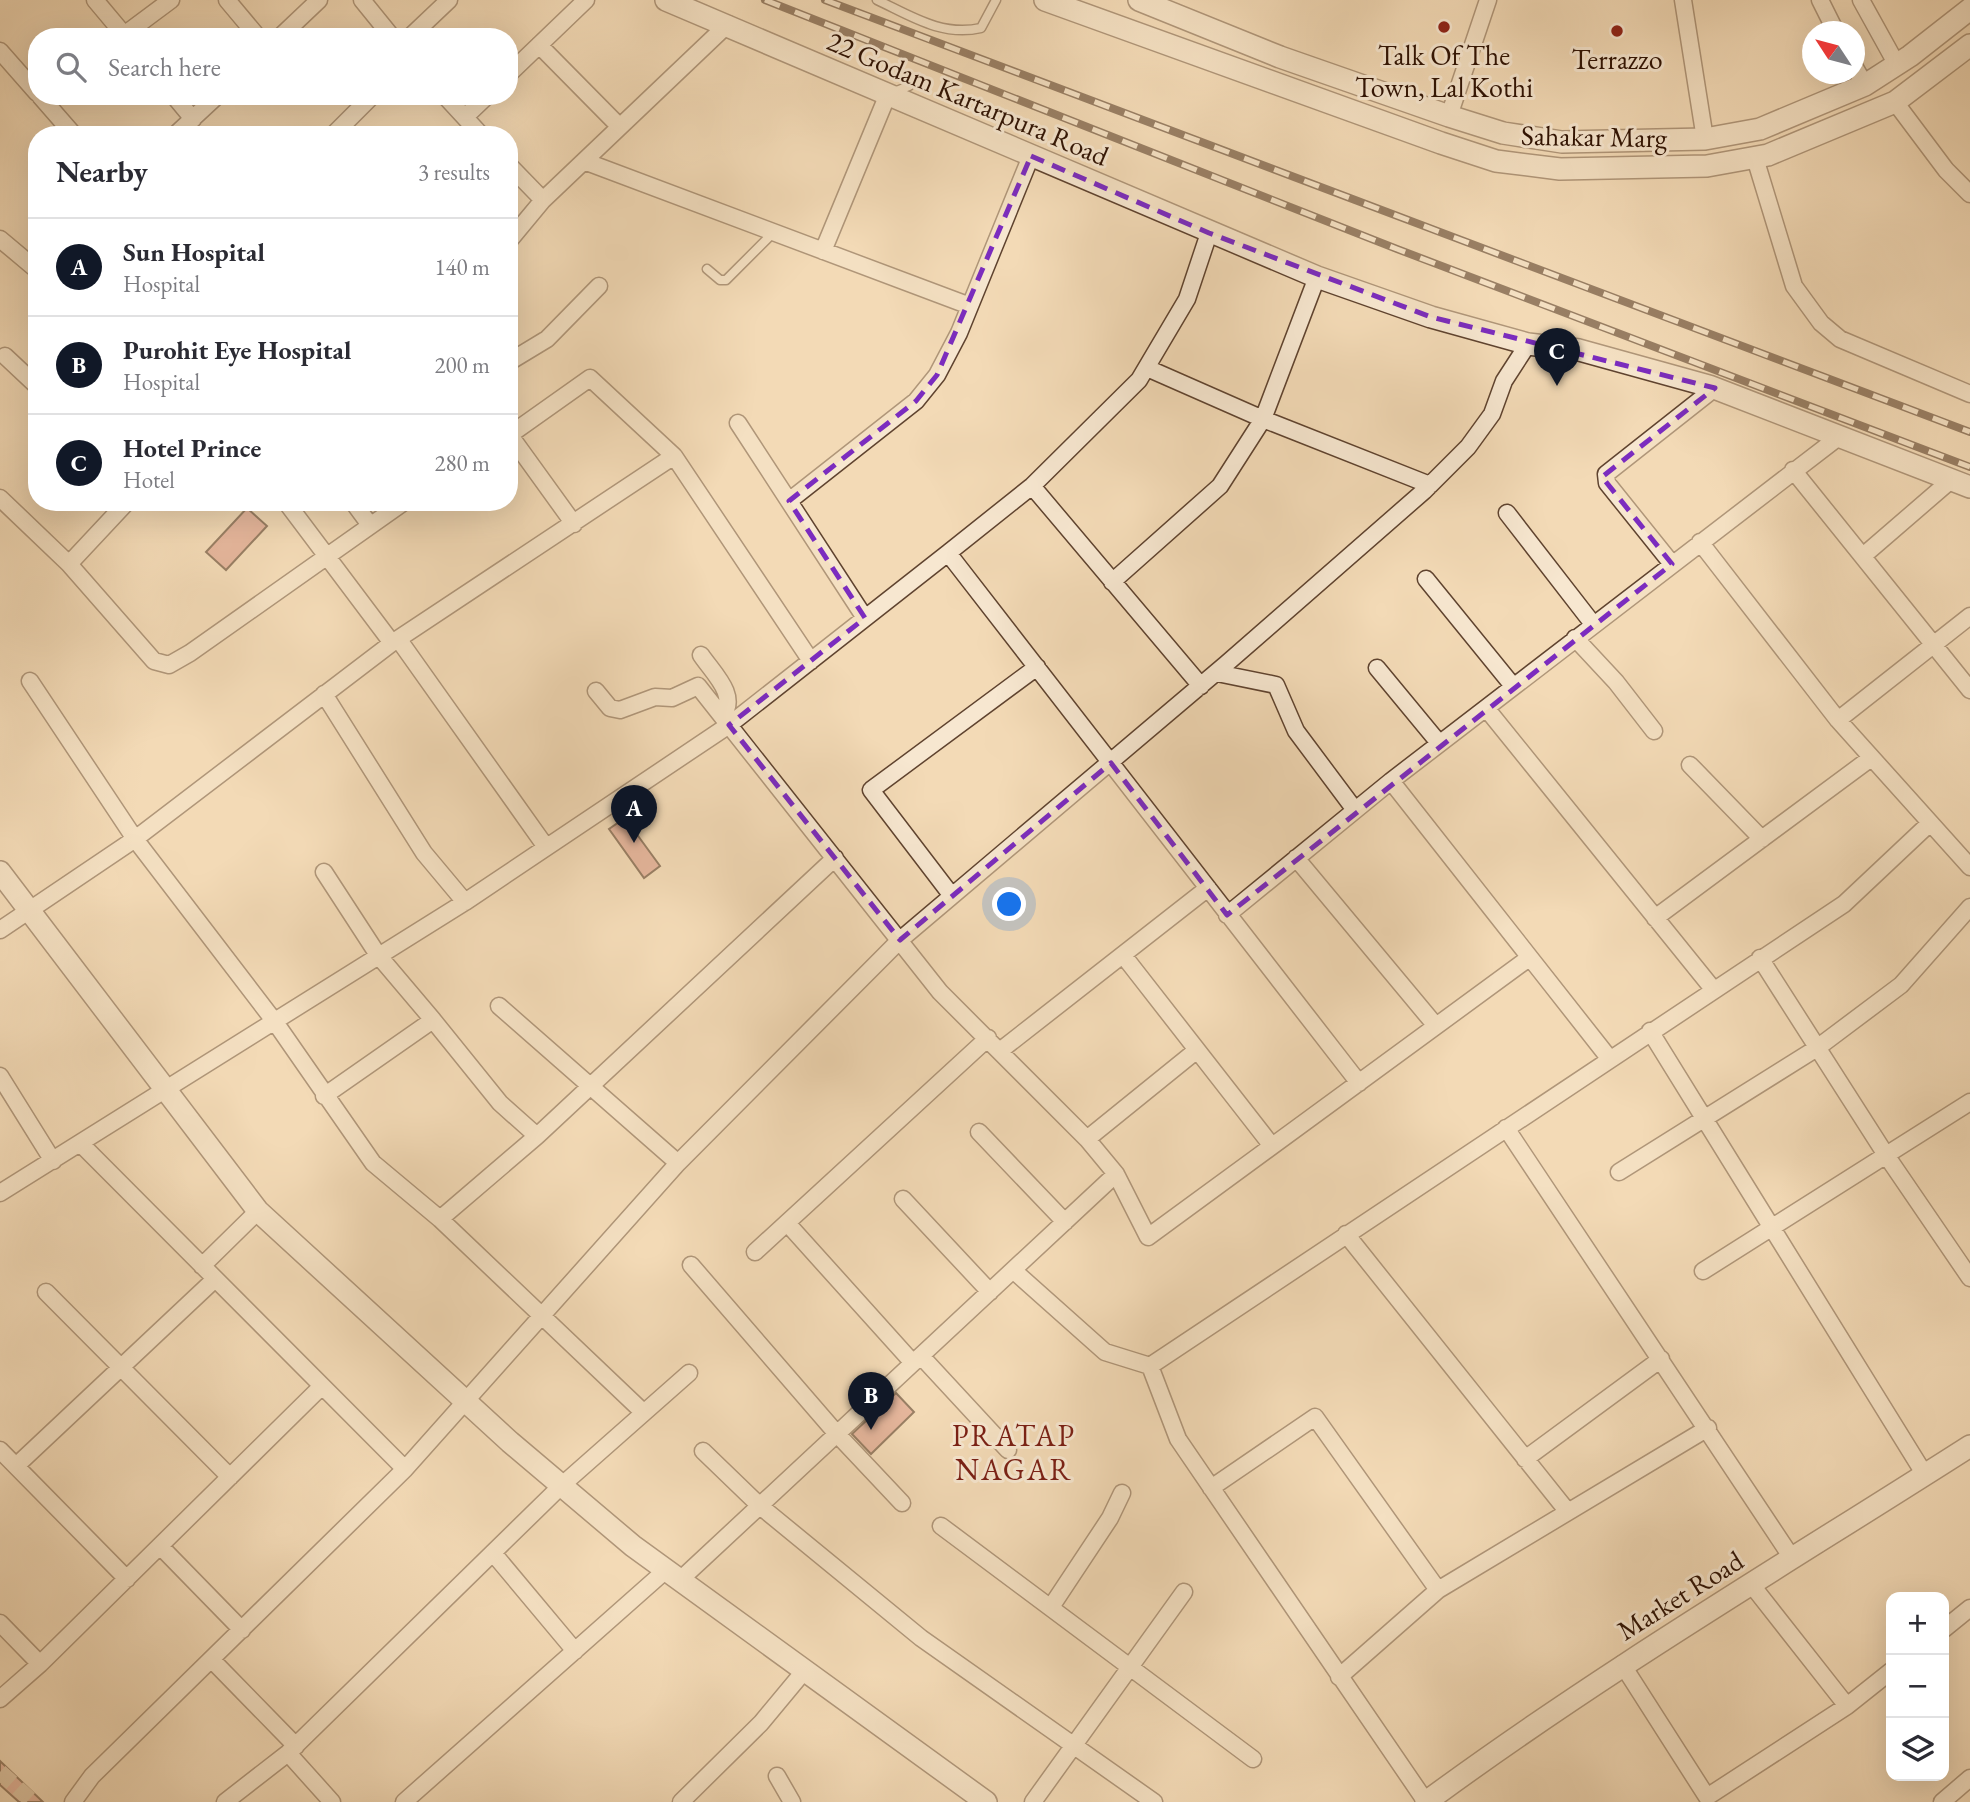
<!DOCTYPE html>
<html lang="en">
<head>
<meta charset="utf-8">
<style>
	:root { --surface:#fff; --page:#f2f2f3; --text:#2b2b33; --muted:#7c7c81; --line:#e1e1e2; --accent:#111827 }
	body { margin:0; font-family:"EB Garamond",serif; background:var(--page); color:var(--text) }
	.controls { position:absolute; right:21px; bottom:21px; display:grid; overflow:hidden; border-radius:14px; box-shadow:0 7px 28px #0002 }
	.controls button { width:63px; height:63px; display:grid; place-items:center; padding:0; border:0; border-bottom:2px solid var(--line); background:var(--surface); color:var(--text); font:35px sans-serif }
	.compass { position:absolute; left:1802px; top:21px; width:63px; height:63px; border-radius:50%; background:var(--surface); box-shadow:0 7px 28px #0002; rotate:306deg }
	.you { position:absolute; left:1010px; top:905px; width:24px; height:24px; margin:-18px; border:5px solid #fff; border-radius:50%; background:#1a73e8; box-shadow:0 0 0 10px #1a73e833 }
	.badge { display:grid; place-items:center; width:46px; height:46px; border-radius:50%; background:var(--accent); color:#fff; font-size:23px; font-weight:700 }
	.pin { position:absolute; translate:-50% -58px; filter:drop-shadow(0 2px 4px #0008) }
	.pin::after { content:''; position:absolute; top:37px; width:24px; height:21px; background:inherit; clip-path:polygon(0 0,100% 0,50% 100%) }
	.list { margin:0; padding:0; list-style:none }
	h2 { display:flex; justify-content:space-between; align-items:center; height:91px; margin:0; padding:0 28px; font-size:30px }
	h2 small { font-size:23px; font-weight:400; color:var(--muted) }
	.list li { display:grid; grid-template-columns:46px 1fr auto; gap:21px; align-items:center; box-sizing:border-box; height:98px; padding:0 28px; border-top:2px solid var(--line) }
	.list b { display:block; font-size:26px; white-space:nowrap }
	.list p { margin:0; font-size:23px; white-space:nowrap; color:var(--muted) }
	.list em { font-size:23px; font-style:normal; color:var(--muted) }
	.icon { flex:none; width:38px; height:38px; fill:none; stroke:currentColor; stroke-width:2; stroke-linecap:round; stroke-linejoin:round }
	.map { position:relative; flex:none; width:1970px; height:1802px; overflow:hidden }
	.search { position:absolute; background:var(--surface); box-shadow:0 7px 28px #0002; left:28px; top:28px; width:490px; height:77px; display:flex; align-items:center; gap:18px; box-sizing:border-box; padding:0 24px; border-radius:28px; color:var(--muted); font-size:26px }
	.panel { position:absolute; background:var(--surface); box-shadow:0 7px 28px #0002; left:28px; top:126px; width:490px; height:385px; border-radius:28px }
	.map>svg:first-child { display:block }
	.building { fill:#d68b7d; stroke:#2e1102; stroke-width:2 }
	.lines { fill:none; stroke-linecap:round; stroke-linejoin:round }
	.minor-tunnel { stroke:#ccb292; stroke-width:16; stroke-dasharray:16 8; stroke-linecap:butt }
	.service-casing { stroke:#5f432f; stroke-width:11 }
	.minor-casing { stroke:#5f432f; stroke-width:19 }
	.tertiary-casing { stroke:#5f432f; stroke-width:24 }
	.service { stroke:#f7e7d0; stroke-width:8 }
	.minor { stroke:#f7e7d0; stroke-width:16 }
	.tertiary { stroke:#f7e7d0; stroke-width:21 }
	.rail-casing { stroke:#2e1102; stroke-width:8 }
	.rail { stroke:#f7e7d0; stroke-width:5; stroke-dasharray:16; stroke-linecap:butt }
	.marked { fill:none; stroke:#7b2cbf; stroke-width:5; stroke-dasharray:14 9; stroke-linejoin:round }
	.poi-dot { fill:#8f2418; stroke:#f7e7d0; stroke-width:2.5 }
	.labels { text-anchor:middle; dominant-baseline:central; stroke-width:6; stroke-linejoin:round; paint-order:stroke }
	.poi-label { font-size:28px; fill:#2e1102; stroke:#f7e7d0 }
	.street-label { font-size:28px; fill:#2e1102; stroke:#f7e7d0 }
	.neighbourhood-label { font-size:30px; letter-spacing:2px; fill:#7a1f14; stroke:#f7e7d0 }
</style>
</head>
<body>
<div class="map">
<svg width="1970" height="1802" viewBox="0 0 1970 1802">
	<rect width="100%" height="100%" fill="#f3dab6"/>
	<filter id="stains"><feTurbulence type="fractalNoise" baseFrequency=".00286" numOctaves="4"/><feColorMatrix values="0 0 0 0 .2 0 0 0 0 .09 0 0 0 0 .02 0 0 0 .5 -.17"/></filter>
	<radialGradient id="worn" r=".72"><stop offset=".6" stop-color="#630" stop-opacity="0"/><stop offset="1" stop-color="#630" stop-opacity=".3"/></radialGradient>
	<!-- building -->
	<path class="building" d="M247,508l20,18 -41,44 -20,-18z
		M625,818l35,48 -16,12 -35,-49z
		M896,1393l18,19 -43,42 -19,-20z
		M0,1761l43,41h-24l-19,-17z"/>
	<g class="lines">
		<!-- minor-tunnel -->
		<path class="minor-tunnel" d="M0,1772l33,30"/>
		<defs>
			<path id="service" d="M877,0c34,16 65,37 104,28l15,-28
				M894,92l15,-6
				M707,269l13,11h6l48,-48"/>
			<path id="minor" d="M95,0l31,37
				M227,0l31,37
				M362,0l30,37
				M1683,0l22,139
				M1820,0l16,32
				M1861,0l36,65
				M124,35l47,-35
				M280,37l39,-37
				M410,37l39,-37
				M539,45l80,81
				M0,51l37,42
				M1854,66l11,19
				M509,74l77,-74
				M40,96l34,39
				M174,96l19,23
				M445,96l36,39
				M1895,102l51,68 24,24
				M1449,116l39,-116
				M465,117l22,-21
				M175,135l42,-39
				M333,135l39,-39
				M1755,158l39,128 27,37 19,16 130,55
				M584,161l386,145
				M509,165l34,35
				M0,239l37,31
				M509,241l34,-41 185,-176
				M823,251l65,-157
				M5,356l32,30
				M509,362l38,-23 52,-53
				M1147,368l116,51 167,66
				M738,423l127,195
				M509,434l65,90
				M511,434l79,-56 84,78
				M1793,470l177,220
				M1032,486l169,200
				M0,498l69,66 85,97 15,4 21,-12 214,-151
				M789,501l127,-100 21,-26 22,-42 72,-177
				M286,502l106,141
				M353,502l17,23
				M1507,513l86,111
				M1700,542l138,178 132,147
				M948,553l411,530
				M1863,556l88,-76
				M69,564l58,-62
				M1672,564l-65,-81 -1,-9 109,-86
				M1426,579l87,107
				M1112,582l108,-96 43,-67 54,-142
				M1575,638l41,44 38,49
				M399,640l147,207
				M701,655c12,18 38,41 21,61
				M1377,668l62,75
				M1217,673l59,12 20,46 59,79
				M30,681l105,158 140,183 98,141 67,56 203,193
				M596,691l14,17 10,2 35,-13 17,1 26,-12 242,306 147,147 29,35 32,63 381,-279
				M324,694l100,159 41,49
				M1486,708l227,281
				M1838,720l132,-104
				M1690,765l72,74
				M1391,781l218,277
				M1296,858l140,168
				M952,896l-81,-106 166,-123
				M1227,915l164,-134 449,-345
				M1655,918l216,-160
				M0,930l135,-91 257,-196 282,-187 137,205
				M1123,955l149,191
				M1760,958l126,197 84,123
				M499,1006l179,157
				M433,1020l67,83 37,33 298,-278
				M1650,1031l275,444
				M1001,1050l207,-162
				M0,1076l53,85
				M324,1096l109,-76 -55,-65 -54,-83
				M1506,1128l286,430
				M979,1132l86,90
				M1087,1139l110,-89
				M81,1144l324,325
				M1619,1172l198,-124 84,-63 69,-78
				M0,1193l465,-291 264,-177 219,-172 84,-67 107,-106 48,-81 22,-66
				M903,1199l87,93
				M440,1219l97,-83
				M787,1223l126,140
				M1346,1234l222,278
				M755,1252l233,-214
				M691,1265l146,169 65,69
				M202,1266l56,-55
				M1013,1270l92,82 45,14
				M1703,1271l267,-169
				M46,1292l184,185
				M921,1356l87,94
				M1150,1366l694,-462 85,-80
				M1150,1366l28,73 248,363
				M0,1450l127,129
				M703,1451l57,55 161,132 233,164
				M1525,1459l136,-100
				M16,1466l199,-187
				M1211,1488l104,-71 123,173
				M941,1526l312,233
				M160,1546l82,84
				M493,1553l82,98
				M680,1580l436,-406
				M1751,1584l96,122
				M1051,1607l59,-89 12,-25
				M0,1623l40,41 282,-278
				M1944,1629l26,-21
				M212,1660l84,86
				M1622,1664l85,133 140,-91 44,-35
				M1339,1677l99,-87 270,-162
				M0,1699l40,-35
				M288,1753l44,49
				M777,1776l15,26
				M73,1802l19,-26 313,-307 273,-306 222,-223 326,-276 198,-173 44,-44 24,-33 12,-33 24,-37
				M225,1802l63,-49 273,-267 128,-113
				M404,1802l262,-232
				M681,1802l80,-79 44,-53
				M1033,1802l151,-210
				M1942,1802l28,-24"/>
			<path id="tertiary" d="M666,0l651,277 114,40 97,27 51,6 130,36 261,101
				M1045,0l396,143 55,18 64,8 147,-3 61,-11 127,-53 75,-57
				M1139,0l141,57 169,59 54,17 59,9 143,-3 55,-10 105,-44 45,-29 60,-47
				M0,872l258,339 252,231 123,104 353,256
				M1426,1802c175,-129 361,-239 544,-356"/>
		</defs>
		<!-- service casing -->
		<use href="#service" class="service-casing"/>
		<!-- minor casing -->
		<use href="#minor" class="minor-casing"/>
		<!-- tertiary casing -->
		<use href="#tertiary" class="tertiary-casing"/>
		<!-- service -->
		<use href="#service" class="service"/>
		<!-- minor -->
		<use href="#minor" class="minor"/>
		<!-- tertiary -->
		<use href="#tertiary" class="tertiary"/>
		<defs>
			<path id="rail" d="M765,0l632,249 573,218
				M825,0l1145,432"/>
		</defs>
		<!-- rail casing -->
		<use href="#rail" class="rail-casing"/>
		<!-- rail -->
		<use href="#rail" class="rail"/>
	</g>
	<!-- marked area -->
	<path d="M0 0H1970V1802H0ZM1031,156l178,77 222,84 284,71 -113,89 70,87 -445,351 -116,-152 -211,177 -171,-215 136,-107 -76,-117 127,-100 21,-26z" fill="#f3dab6" fill-opacity=".55" fill-rule="evenodd"/>
	<path class="marked" d="M1031,156l178,77 222,84 284,71 -113,89 70,87 -445,351 -116,-152 -211,177 -171,-215 136,-107 -76,-117 127,-100 21,-26z"/>
	<!-- markers -->
	<g class="poi-dot">
		<circle cx="1444" cy="27" r="7"/>
		<circle cx="1617" cy="31" r="7"/>
	</g>
	<g class="labels">
		<!-- poi labels -->
		<g class="poi-label">
			<text x="1444" y="55">Talk Of The<tspan x="1444" dy="32">Town, Lal Kothi</tspan></text>
			<text x="1617" y="59">Terrazzo</text>
		</g>
		<!-- street labels -->
		<g class="street-label">
			<text transform="translate(968 98) rotate(23)">22 Godam Kartarpura Road</text>
			<text transform="translate(1594 136) rotate(1)">Sahakar Marg</text>
			<text transform="translate(1680 1595) rotate(-32)">Market Road</text>
		</g>
		<!-- neighbourhood labels -->
		<g class="neighbourhood-label">
			<text x="1014" y="1435">PRATAP<tspan x="1014" dy="34">NAGAR</tspan></text>
		</g>
	</g>
	<rect width="100%" height="100%" filter="url(#stains)"/>
	<rect width="100%" height="100%" fill="url(#worn)"/>
</svg>
<div class="controls">
<button>+</button>
<button>−</button>
<button><svg class="icon" aria-label="layers" viewBox="0 0 24 24"><path d="M12 4l9 5-9 5-9-5zM3 14l9 5 9-5"/></svg></button>
</div>
<svg class="compass" viewBox="-18 -18 36 36"><path d="M0-13l5 13h-10z" fill="#e53935"/><path d="M0 13l5-13h-10z" fill="#7c7c81"/></svg>
<div class="you"></div>
<div class="pin badge" style="left:634px;top:843px">A</div>
<div class="pin badge" style="left:871px;top:1430px">B</div>
<div class="pin badge" style="left:1557px;top:386px">C</div>
<div class="search"><svg class="icon" aria-label="search" viewBox="0 0 24 24"><circle cx="10" cy="10" r="6"/><path d="M15 15l6 6"/></svg>Search here</div>
<section class="panel">
<h2>Nearby<small>3 results</small></h2>
<ul class="list">
<li><span class="badge">A</span><div><b>Sun Hospital</b><p>Hospital</p></div><em>140 m</em></li>
<li><span class="badge">B</span><div><b>Purohit Eye Hospital</b><p>Hospital</p></div><em>200 m</em></li>
<li><span class="badge">C</span><div><b>Hotel Prince</b><p>Hotel</p></div><em>280 m</em></li>
</ul>
</section>
</div>
</body>
</html>
